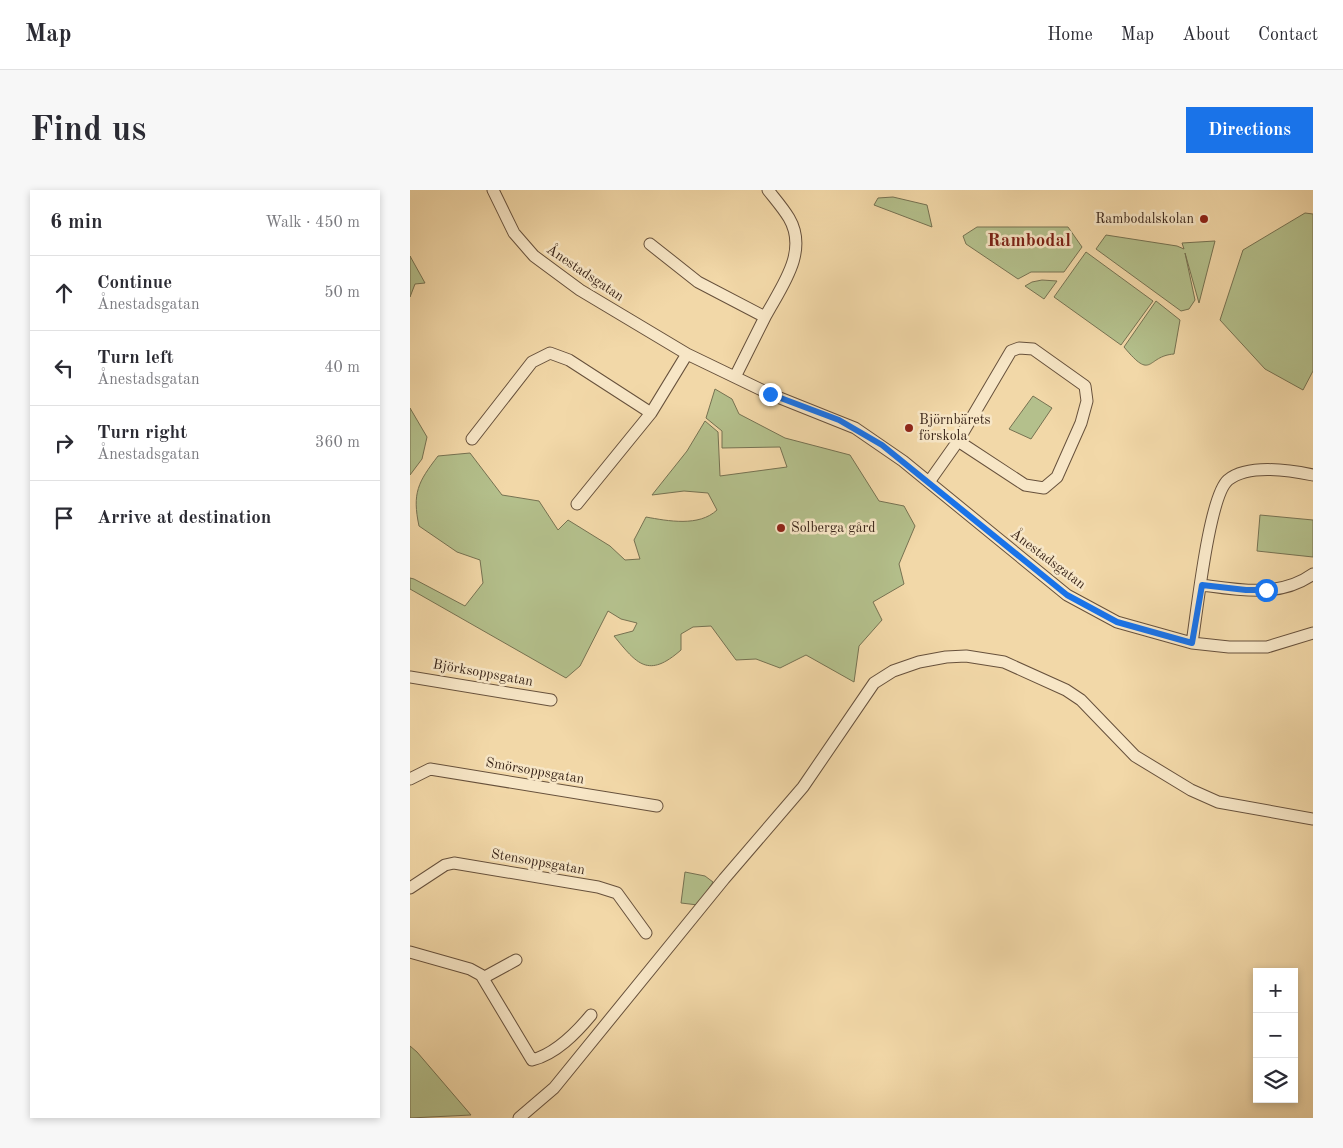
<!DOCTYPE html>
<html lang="en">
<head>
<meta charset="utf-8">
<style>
	:root { --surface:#fff; --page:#f7f7f7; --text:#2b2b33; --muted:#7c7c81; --line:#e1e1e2; --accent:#1a73e8 }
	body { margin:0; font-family:"Old Standard TT",serif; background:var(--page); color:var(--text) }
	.controls { position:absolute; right:15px; bottom:15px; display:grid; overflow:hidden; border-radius:0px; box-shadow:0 2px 8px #0003 }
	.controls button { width:45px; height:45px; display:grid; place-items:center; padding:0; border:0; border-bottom:1px solid var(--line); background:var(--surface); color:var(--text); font:25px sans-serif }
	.stop { position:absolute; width:15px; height:15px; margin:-11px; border:4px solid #1a73e8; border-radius:50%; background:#fff }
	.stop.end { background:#1a73e8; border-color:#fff; box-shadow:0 1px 5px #0008 }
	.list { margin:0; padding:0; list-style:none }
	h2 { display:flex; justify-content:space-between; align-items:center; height:65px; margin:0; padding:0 20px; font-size:21px }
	h2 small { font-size:16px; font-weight:400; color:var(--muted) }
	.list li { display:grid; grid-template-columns:32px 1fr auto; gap:15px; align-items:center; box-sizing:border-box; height:75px; padding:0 20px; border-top:1px solid var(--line) }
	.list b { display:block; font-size:19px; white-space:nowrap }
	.list p { margin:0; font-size:16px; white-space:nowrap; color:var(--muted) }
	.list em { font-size:16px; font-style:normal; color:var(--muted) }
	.icon { flex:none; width:28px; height:28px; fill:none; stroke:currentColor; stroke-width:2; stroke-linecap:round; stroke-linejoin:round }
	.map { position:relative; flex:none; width:903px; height:928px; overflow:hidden; border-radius:0px }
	header { display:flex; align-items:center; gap:30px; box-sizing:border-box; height:70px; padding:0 25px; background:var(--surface); border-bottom:1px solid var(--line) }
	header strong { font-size:24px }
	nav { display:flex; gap:28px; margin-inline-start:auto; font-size:18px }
	.intro { display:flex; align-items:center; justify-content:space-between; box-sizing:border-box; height:120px; padding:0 30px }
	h1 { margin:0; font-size:35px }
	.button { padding:12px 22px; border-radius:0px; background:var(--accent); color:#fff; font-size:18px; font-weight:700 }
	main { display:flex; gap:30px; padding:0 30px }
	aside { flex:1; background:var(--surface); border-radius:0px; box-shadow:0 2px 8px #0003 }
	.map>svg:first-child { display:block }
	.green { fill:#b4c08c; stroke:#767252 }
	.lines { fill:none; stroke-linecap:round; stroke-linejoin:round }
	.minor-casing { stroke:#67513c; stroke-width:13 }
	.minor { stroke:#f7e6c6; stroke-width:11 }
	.route { stroke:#1a73e8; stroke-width:6 }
	.poi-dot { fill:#8f2418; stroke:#f7e6c6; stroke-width:2 }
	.labels { text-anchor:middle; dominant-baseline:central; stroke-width:5; stroke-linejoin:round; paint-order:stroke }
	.poi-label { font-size:14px; fill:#392418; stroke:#f7e6c6; text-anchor:start }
	.street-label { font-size:14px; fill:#392418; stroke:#f7e6c6 }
	.district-label { font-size:19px; font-weight:bold; fill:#7a1f14; stroke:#f7e6c6 }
</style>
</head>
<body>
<header>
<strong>Map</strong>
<nav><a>Home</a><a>Map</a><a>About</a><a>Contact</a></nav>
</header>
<div class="intro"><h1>Find us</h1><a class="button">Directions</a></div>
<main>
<aside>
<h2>6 min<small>Walk · 450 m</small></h2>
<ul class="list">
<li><svg class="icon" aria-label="ahead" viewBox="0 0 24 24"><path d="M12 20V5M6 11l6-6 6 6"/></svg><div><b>Continue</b><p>Ånestadsgatan</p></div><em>50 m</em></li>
<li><svg class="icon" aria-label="left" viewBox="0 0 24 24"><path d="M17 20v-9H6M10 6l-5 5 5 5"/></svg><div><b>Turn left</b><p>Ånestadsgatan</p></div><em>40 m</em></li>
<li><svg class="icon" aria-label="right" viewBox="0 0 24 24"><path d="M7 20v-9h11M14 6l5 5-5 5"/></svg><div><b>Turn right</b><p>Ånestadsgatan</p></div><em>360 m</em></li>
<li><svg class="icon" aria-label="arrive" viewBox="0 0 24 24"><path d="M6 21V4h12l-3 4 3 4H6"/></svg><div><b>Arrive at destination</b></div></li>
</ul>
</aside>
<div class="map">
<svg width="903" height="928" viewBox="0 0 903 928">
	<rect width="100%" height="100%" fill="#f2d8a8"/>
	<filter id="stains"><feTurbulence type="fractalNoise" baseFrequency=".004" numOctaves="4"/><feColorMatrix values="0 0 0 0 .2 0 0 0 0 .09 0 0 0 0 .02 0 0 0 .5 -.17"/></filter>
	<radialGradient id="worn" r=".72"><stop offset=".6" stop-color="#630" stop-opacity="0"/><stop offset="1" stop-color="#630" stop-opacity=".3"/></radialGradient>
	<!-- green -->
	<path class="green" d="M483,7l34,8 5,22 -58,-22 4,-7z
		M895,23l8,1v157l-10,19 -38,-21 -45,-49 23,-70z
		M567,37h91l14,20 -18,25h-33l-13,7 -52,-35 -3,-8z
		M696,45l71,11 7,3 -2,-6 33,-2 -16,62 -14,-50 10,47 -6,9 -8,2 -85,-62z
		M676,62l67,49 -32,44 -67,-48z
		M0,66l15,27 -10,1 -5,13z
		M632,90l15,1 -13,18 -19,-13 7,-4z
		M746,111l24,19 -6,34c-28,2 -21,28 -50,-7z
		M305,199l17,10 7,15 46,24 65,17 29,46 25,5 11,20 -16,38 5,20 -31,18 9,18 -23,26 -5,36 -48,-27 -26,13 -24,-9 -20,1 -25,-34 -18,1 -12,7v16c-33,29 -44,14 -67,-14l19,-5 4,-8 -16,-4 -13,-8 -28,55 -14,12 -156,-89v-11l4,1 51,27 18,-23 -3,-23 -23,-8 -38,-26c-7,-33 -1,-44 19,-70l32,-3 32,42 37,6 19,29 10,-10 42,26 15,14 15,-1 -6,-19 12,-23c22,4 53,10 71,-7l-9,-17 -24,-2 -32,4 35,-44 18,-30 13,11 2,44 67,-9 -7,-20 -58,1v-17l-16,-13z
		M623,206l19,12 -21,31 -22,-10z
		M0,218l17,29 -5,22 -12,16z
		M850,325l53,5v37l-56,-6z
		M275,682l20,4 8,6 -15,23 -17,-2z
		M0,856l7,6 54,63 -61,3z"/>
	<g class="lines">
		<defs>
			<path id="minor" d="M83,0l21,43 20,23 46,34 107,64 83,40 85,34 48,33 164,134 50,27 75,21 37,4h38l46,-14
				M240,54l48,38 67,35 -30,60
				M355,127c16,-30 44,-65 24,-99 -6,-10 -14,-19 -21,-28
				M62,249l60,-77 18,-9 19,7 82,53
				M519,292l29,-41 53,-90 8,-3 14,1 52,37 2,15 -6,22 -24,54 -13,11 -19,-3 -67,-44
				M167,314l74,-91 36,-59
				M792,395c37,5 78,13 111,-11
				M782,453c5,-31 17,-147 36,-163 20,-16 61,-10 85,-5
				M0,487l141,23
				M0,589l20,-10 227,37
				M0,698l35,-23 9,-2 144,24 19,6 29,40
				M0,762l60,17 11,6 51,85c24,-6 44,-27 59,-45
				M73,788l33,-18
				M109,928l35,-30 170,-209 79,-92 71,-104 19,-12 26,-9 27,-5 20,-1 38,6 62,28 15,10 54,56 56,34 27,12 95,17"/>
		</defs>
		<!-- minor casing -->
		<use href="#minor" class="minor-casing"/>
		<!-- minor -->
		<use href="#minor" class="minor"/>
	</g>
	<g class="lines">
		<!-- route -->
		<path class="route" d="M360,204l69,26 43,25 185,150 50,27 75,21 10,-58 44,5h20"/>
	</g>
	<!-- markers -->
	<g class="poi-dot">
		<circle cx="794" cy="29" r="5"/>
		<circle cx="499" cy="238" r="5"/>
		<circle cx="371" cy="338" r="5"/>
	</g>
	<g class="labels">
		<!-- poi labels -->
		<g class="poi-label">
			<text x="784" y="29" text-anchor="end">Rambodalskolan</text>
			<text x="509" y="230">Björnbärets<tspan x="509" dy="16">förskola</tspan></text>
			<text x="381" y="338">Solberga gård</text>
		</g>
		<!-- street labels -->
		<g class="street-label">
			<text transform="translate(175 83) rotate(34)">Ånestadsgatan</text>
			<text transform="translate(638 369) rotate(37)">Ånestadsgatan</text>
			<text transform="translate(73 483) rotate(10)">Björksoppsgatan</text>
			<text transform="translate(125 581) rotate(10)">Smörsoppsgatan</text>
			<text transform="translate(128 672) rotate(10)">Stensoppsgatan</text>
		</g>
		<!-- district labels -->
		<g class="district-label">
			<text x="619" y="51">Rambodal</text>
		</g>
	</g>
	<rect width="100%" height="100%" filter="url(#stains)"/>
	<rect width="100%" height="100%" fill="url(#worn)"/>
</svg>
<div class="controls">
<button>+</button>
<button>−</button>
<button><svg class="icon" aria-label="layers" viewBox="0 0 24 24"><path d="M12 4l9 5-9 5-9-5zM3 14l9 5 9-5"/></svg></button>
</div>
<div class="stop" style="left:856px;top:400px"></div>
<div class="stop end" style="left:360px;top:204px"></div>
</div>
</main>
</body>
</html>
